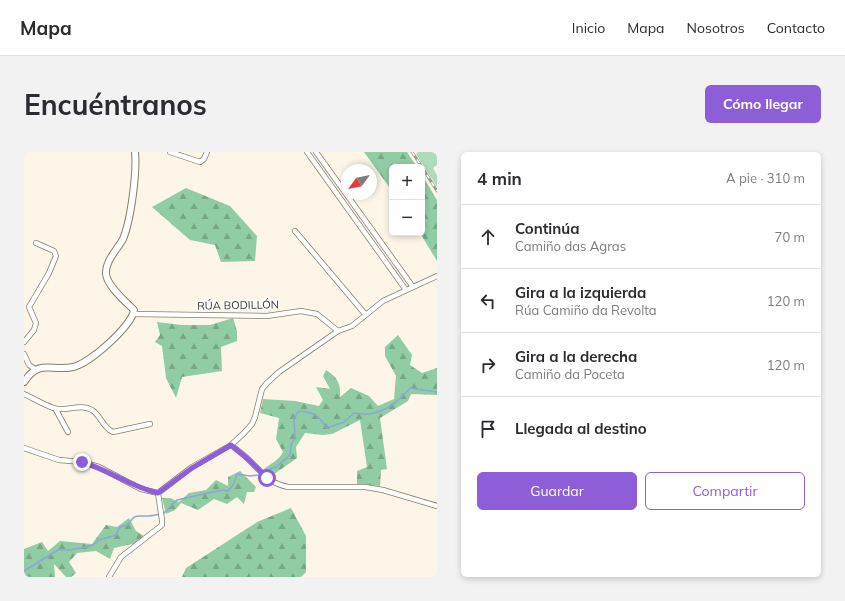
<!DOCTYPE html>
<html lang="es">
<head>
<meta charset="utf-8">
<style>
	:root { --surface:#fff; --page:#f2f2f3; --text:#2b2b33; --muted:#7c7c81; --line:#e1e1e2; --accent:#8d5ed7 }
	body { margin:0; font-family:Mulish,sans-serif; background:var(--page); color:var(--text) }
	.controls { position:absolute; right:12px; top:12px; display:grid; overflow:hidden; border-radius:6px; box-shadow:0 2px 6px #0003 }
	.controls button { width:36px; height:36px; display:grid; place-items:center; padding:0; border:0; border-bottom:1px solid var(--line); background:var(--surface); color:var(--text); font:20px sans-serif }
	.compass { position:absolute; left:317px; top:12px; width:36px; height:36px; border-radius:50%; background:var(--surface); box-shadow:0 2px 6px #0003; rotate:237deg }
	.stop { position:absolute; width:12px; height:12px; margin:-9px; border:3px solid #8d5ed7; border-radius:50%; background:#fff }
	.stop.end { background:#8d5ed7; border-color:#fff; box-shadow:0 1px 4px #0008 }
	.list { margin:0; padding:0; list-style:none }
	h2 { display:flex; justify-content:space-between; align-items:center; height:52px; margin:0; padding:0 16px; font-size:17px }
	h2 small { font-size:13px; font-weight:400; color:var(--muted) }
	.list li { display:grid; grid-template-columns:26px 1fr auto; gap:12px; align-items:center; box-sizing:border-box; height:64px; padding:0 16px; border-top:1px solid var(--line) }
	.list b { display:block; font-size:15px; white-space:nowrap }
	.list p { margin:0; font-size:13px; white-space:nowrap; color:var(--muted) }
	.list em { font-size:13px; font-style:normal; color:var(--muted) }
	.actions { display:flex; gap:8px; padding:12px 16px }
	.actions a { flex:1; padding:9px 0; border:1px solid var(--accent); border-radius:6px; text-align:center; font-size:14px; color:var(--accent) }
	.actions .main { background:var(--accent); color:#fff }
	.icon { flex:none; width:22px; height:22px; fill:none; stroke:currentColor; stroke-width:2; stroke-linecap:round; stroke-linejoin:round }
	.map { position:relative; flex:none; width:413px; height:425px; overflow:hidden; border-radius:6px }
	header { display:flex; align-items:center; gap:24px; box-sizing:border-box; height:56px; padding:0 20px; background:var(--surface); border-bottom:1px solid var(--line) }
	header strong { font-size:19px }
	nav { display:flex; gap:22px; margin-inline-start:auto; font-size:14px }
	.intro { display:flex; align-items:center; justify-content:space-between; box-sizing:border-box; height:96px; padding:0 24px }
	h1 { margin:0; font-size:28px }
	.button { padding:10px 18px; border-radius:6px; background:var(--accent); color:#fff; font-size:14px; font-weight:700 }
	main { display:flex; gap:24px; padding:0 24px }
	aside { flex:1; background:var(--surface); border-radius:6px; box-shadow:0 2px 6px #0003 }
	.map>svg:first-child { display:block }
	.green { fill:#addbbb }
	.forest { fill:url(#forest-firs) }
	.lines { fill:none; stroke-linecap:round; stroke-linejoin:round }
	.stream { stroke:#8aa6db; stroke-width:1.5 }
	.minor-casing { stroke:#897d69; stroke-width:6 }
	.tertiary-casing { stroke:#897d69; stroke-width:8 }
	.minor { stroke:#fff; stroke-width:4.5 }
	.tertiary { stroke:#fff; stroke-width:6 }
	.rail-casing { stroke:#a19b90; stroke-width:3 }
	.rail { stroke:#fff; stroke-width:1.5; stroke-dasharray:4.5; stroke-linecap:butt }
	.route { stroke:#8d5ed7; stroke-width:5 }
	.labels { text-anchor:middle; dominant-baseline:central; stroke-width:3.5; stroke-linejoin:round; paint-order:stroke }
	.street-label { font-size:11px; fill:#3d382f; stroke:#fff }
</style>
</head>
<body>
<header>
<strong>Mapa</strong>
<nav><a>Inicio</a><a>Mapa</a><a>Nosotros</a><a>Contacto</a></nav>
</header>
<div class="intro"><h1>Encuéntranos</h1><a class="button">Cómo llegar</a></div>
<main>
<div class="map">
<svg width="413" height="425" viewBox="0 0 413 425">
	<defs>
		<pattern id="forest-firs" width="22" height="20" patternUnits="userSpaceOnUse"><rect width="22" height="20" fill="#90cca4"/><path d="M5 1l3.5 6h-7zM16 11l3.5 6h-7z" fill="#77a786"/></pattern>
	</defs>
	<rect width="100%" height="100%" fill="#fdf6e8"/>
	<!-- green -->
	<path class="green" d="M394,0h19v13l-4,3 4,7v12l-21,-33z"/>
	<!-- forest -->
	<path class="forest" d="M340,0h43l10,15h-25v24z
		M398,23l15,25v61l-17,-28h2z
		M162,36l44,18 27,30 -2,25 -34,1 -6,-17 -25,-5 -38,-33z
		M209,166l4,13v10l-16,6 1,24 -40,6 -6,21 -10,-20 -4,-32 -7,-4 5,-7 -3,-13 25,3h28z
		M374,183l14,20 -2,10 12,8 15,-5v27l-26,-1 -3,7 -28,17 7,51 -6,1 -1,16 -23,-2v-13l10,-4 -7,-47 -28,14 -10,1 -17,-2 -9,14 1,11 -27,19 -7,-7c6,-6 16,-9 20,-18l-7,-13 3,-21 -19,-5 3,-14 32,2 24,5 4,-6 -7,-13 14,2 -7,-13 3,-6c11,7 15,13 14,27l11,-9 18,8 9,10 16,-7 2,-23 -11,-20v-9z
		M216,319l16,16 -2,5h-7l-3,12 -7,-7 -10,7 -13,-5 -16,11 -17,-7 -6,7 -9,4 -4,-16h8l9,4 10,-9 17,-3 10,-10 12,6v-9z
		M267,356l15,28v36l-5,5h-119l4,-9 71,-46z
		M105,366l7,13 8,5 -7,7 -23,5 -4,11 -14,-8 -19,2 -8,9 7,11 -5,4h-5l-12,-13 1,13h-31v-28l18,-7 6,9 12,-10 32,3 14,-19 11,2z"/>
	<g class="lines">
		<!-- stream -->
		<path class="stream" d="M240,319l12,-4 14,-12 1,-10 4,-8 -1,-19 5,-7c17,2 19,4 28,17l17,-6 10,-9c24,5 42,-8 56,-25l27,4
			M140,361l13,-13 45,-10 6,1 5,-6 4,-11 13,2 9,-1
			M0,419l34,-21h10l19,-3 6,-2 6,-5 17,-5 4,-8 8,-2c7,-11 7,-9 19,-9 4,0 8,-1 13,-2"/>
		<defs>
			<path id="minor" d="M146,0l30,10 4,-3 3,-7
				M283,0l99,138
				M292,0l97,135
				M271,79l70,83
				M109,162l134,2 34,-5 16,3 21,17
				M0,190l10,-12 2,-7 -7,-16 20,-34 7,-17 -2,-5 -18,-8
				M0,202l5,11 6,4
				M0,242c7,3 27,15 34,15 11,1 24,-5 34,1 9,6 11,18 21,22l37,-8
				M32,258l12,22
				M207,293c6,5 12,9 17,14 14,13 20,24 40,28h77l18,3 54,16
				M0,296l35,12 23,2 17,5 42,22 17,4
				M85,425l12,-20 41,-32v-5l-4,-27 34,-26 39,-22 13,-12 8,-9 3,-7 7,-28 5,-6 12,-11 59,-41 14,-5 31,-25 54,-25"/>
			<path id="tertiary" d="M0,230c16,-24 27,-10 49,-15 16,-3 59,-41 61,-57 -8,-8 -27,-24 -28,-36 -1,-13 11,-24 17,-35 8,-19 14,-67 12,-87"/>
		</defs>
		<!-- minor casing -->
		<use href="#minor" class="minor-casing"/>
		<!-- tertiary casing -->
		<use href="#tertiary" class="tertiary-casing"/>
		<!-- minor -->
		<use href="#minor" class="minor"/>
		<!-- tertiary -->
		<use href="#tertiary" class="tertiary"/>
		<defs>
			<path id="rail" d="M388,0l10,15
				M398,15l15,24"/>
		</defs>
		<!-- rail casing -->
		<use href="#rail" class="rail-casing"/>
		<!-- rail -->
		<use href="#rail" class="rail"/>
	</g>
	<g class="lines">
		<!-- route -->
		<path class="route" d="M58,310c27,8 49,25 76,31l34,-25 39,-23 17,14 19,19"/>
	</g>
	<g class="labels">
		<!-- street labels -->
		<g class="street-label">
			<text transform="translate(214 153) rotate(-1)">RÚA BODILLÓN</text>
		</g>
	</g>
</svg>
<div class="controls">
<button>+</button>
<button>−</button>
</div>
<svg class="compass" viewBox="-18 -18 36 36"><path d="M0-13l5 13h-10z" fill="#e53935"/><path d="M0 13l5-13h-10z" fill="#7c7c81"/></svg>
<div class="stop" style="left:243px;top:326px"></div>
<div class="stop end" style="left:58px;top:310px"></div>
</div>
<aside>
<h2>4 min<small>A pie · 310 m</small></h2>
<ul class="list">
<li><svg class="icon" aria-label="ahead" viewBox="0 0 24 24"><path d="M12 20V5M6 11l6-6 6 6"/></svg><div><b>Continúa</b><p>Camiño das Agras</p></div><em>70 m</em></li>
<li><svg class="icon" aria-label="left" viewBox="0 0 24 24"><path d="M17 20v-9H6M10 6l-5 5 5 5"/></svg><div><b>Gira a la izquierda</b><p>Rúa Camiño da Revolta</p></div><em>120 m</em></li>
<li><svg class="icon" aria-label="right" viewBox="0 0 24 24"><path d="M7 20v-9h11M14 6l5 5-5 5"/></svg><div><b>Gira a la derecha</b><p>Camiño da Poceta</p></div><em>120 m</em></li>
<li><svg class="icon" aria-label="arrive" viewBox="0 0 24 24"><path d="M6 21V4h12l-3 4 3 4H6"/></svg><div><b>Llegada al destino</b></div></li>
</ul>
<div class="actions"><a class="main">Guardar</a><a>Compartir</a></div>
</aside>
</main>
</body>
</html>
